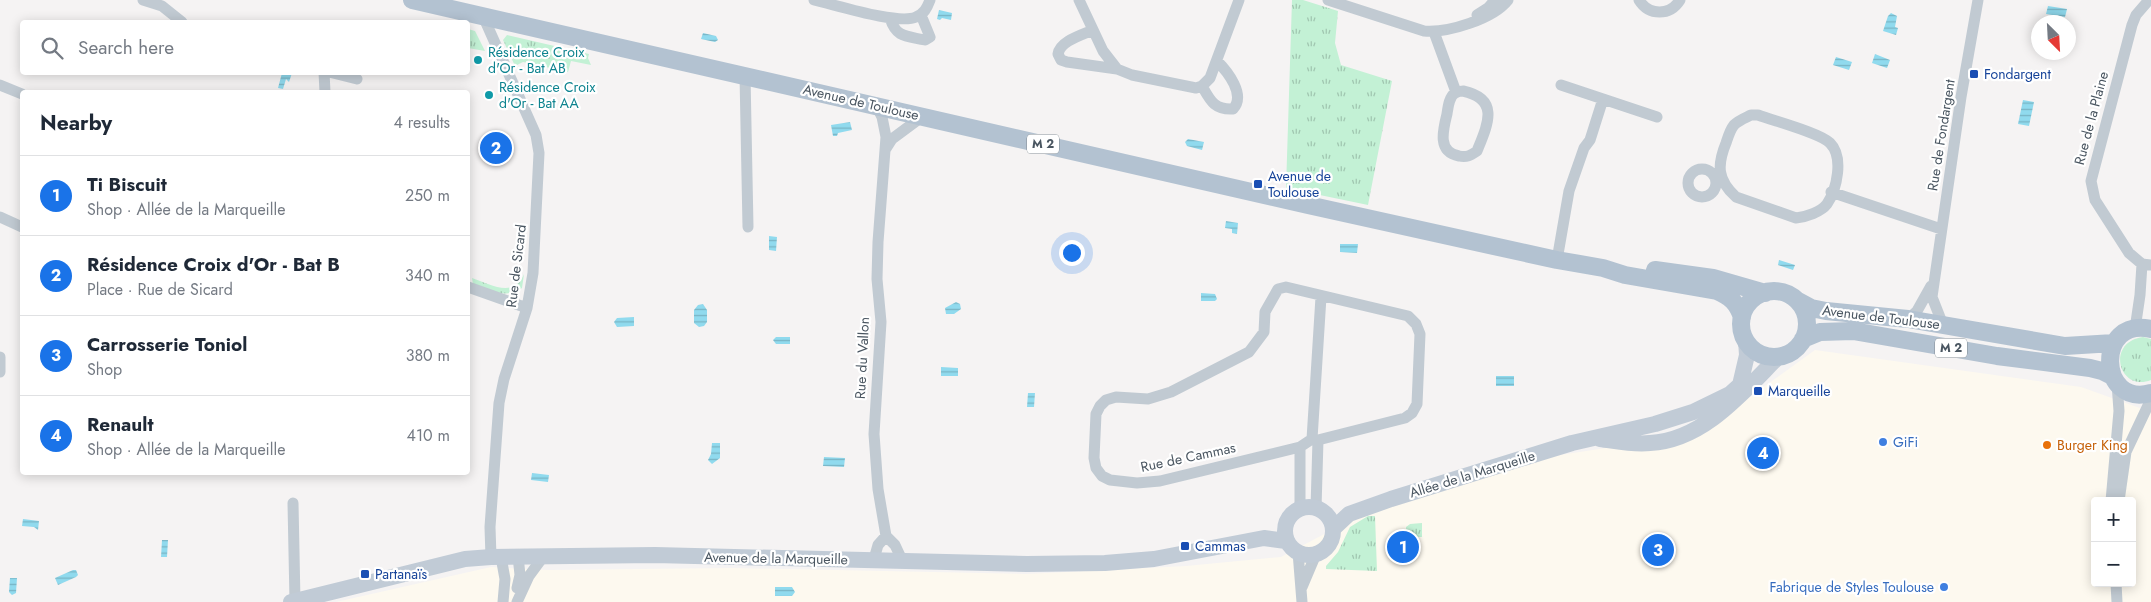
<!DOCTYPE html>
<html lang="en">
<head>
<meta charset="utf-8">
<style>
	:root { --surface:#fff; --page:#f2f2f3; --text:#1f2937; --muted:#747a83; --line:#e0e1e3; --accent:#1a73e8 }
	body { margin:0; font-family:Jost,sans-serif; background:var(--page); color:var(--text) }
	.controls { position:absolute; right:15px; bottom:15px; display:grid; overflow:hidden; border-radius:5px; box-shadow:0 2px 12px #0003 }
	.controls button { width:45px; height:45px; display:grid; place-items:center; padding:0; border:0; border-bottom:1px solid var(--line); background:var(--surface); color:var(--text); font:25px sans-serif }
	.compass { position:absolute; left:2031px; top:15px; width:45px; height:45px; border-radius:50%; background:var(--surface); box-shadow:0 2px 12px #0003; rotate:156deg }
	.you { position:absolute; left:1071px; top:252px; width:18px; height:18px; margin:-12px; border:4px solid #fff; border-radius:50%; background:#1a73e8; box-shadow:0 0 0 8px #1a73e833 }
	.badge { display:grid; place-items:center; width:32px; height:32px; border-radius:50%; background:var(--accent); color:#fff; font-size:16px; font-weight:700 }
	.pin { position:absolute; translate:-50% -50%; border:2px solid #fff; box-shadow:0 1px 5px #0006 }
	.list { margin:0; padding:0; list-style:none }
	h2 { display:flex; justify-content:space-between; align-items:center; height:65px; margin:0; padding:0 20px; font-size:21px }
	h2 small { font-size:16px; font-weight:400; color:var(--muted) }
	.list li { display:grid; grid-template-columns:32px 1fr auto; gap:15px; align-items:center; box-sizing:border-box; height:80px; padding:0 20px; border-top:1px solid var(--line) }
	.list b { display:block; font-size:19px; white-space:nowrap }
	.list p { margin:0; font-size:16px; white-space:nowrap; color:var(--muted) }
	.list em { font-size:16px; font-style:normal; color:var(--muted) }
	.icon { flex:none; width:28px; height:28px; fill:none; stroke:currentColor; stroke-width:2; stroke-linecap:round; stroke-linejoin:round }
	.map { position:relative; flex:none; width:2151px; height:602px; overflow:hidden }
	.search { position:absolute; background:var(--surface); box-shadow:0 2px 12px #0003; left:20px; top:20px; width:450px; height:55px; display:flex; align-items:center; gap:12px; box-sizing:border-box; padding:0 18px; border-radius:5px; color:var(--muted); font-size:19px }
	.panel { position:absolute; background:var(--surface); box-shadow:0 2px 12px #0003; left:20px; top:90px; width:450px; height:385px; border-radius:5px }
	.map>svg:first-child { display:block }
	.commercial { fill:#fdf9ef; fill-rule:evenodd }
	.grass { fill:url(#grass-tufts) }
	.water { fill:url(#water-rules) }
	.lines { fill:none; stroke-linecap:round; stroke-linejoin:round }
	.street { stroke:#c1cad2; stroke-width:11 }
	.secondary { stroke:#c1cbd6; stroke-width:16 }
	.primary { stroke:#b3c2d1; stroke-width:18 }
	.culture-dot { fill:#0f9aa8; stroke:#fff; stroke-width:2 }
	.transit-dot { fill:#1a4fb4; stroke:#fff; stroke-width:2 }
	.shop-dot { fill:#3f7fe0; stroke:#fff; stroke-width:2 }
	.food-dot { fill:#e8710a; stroke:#fff; stroke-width:2 }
	.labels { text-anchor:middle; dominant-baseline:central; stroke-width:4.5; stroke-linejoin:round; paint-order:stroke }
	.shield { fill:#fff; stroke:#808990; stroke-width:1 }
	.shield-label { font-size:12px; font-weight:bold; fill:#4a5661 }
	.culture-label { font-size:14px; fill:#0d838f; stroke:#fff; text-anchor:start }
	.transit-label { font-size:14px; fill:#164399; stroke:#fff; text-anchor:start }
	.street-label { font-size:14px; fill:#4a5661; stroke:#fff }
	.shop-label { font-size:14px; fill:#366cbe; stroke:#fff; text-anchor:start }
	.food-label { font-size:14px; fill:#c56008; stroke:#fff; text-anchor:start }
</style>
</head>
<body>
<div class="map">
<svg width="2151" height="602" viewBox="0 0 2151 602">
	<defs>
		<pattern id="grass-tufts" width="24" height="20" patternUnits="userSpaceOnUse" patternTransform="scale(1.25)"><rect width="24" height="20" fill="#c3f1d5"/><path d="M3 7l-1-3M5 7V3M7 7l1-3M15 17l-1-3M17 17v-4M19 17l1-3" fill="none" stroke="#a0c6b0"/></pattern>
		<pattern id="water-rules" width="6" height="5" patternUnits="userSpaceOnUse" patternTransform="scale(1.25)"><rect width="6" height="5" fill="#90daee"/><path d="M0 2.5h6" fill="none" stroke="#78b4c4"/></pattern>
	</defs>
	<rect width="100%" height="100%" fill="#f5f3f3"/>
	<!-- commercial -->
	<path class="commercial" d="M1815,350l266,37 70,25v190h-1815l155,-35 57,3 184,-2 294,6 160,-8 95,-9 96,-51 170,-49 130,-20 59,-30zM2095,501h37v82h-37z"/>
	<!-- grass -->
	<path class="grass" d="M1292,0h11l35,11 -3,32 6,22 51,16 -24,124 -82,-17z
		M468,29l7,2 10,20 -17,-3z
		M507,35l82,19 -1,4 3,7 -20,-4 -3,11 -45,-10 -8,4 -12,-26z
		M524,274l-2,14c-16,12 -33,1 -49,-4l-1,-6c18,6 42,21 52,-4z
		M2143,337l8,2v41c-32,13 -46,-38 -8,-43z
		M1368,516h7l2,55 -51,-2v-3l12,-14 12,-25z
		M1422,523v14h-16v-10l4,-3z"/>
	<!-- water -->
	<path class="water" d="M2048,6l19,3 -2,8 -19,-3z
		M939,10l13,3 -1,7 -9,-2 -2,2 -3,-1z
		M1891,13l6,3 -2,11 3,1 -2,7 -13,-4 5,-15z
		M703,33l13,3 2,4 -3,2 -14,-3z
		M1875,54l15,6 -3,8 -15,-5z
		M1836,57l16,5 -3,8 -16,-5z
		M282,73h10l-3,9 -3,-3 -3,10 -5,-1z
		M2023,100l11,2 -5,24 -11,-2z
		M850,122l2,8 -14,3 -1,3h-4l-2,-11z
		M1188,139l16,3 -2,8 -15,-4 -2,-4z
		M1226,221l12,2 -1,11 -5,-1v-4l-7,-1z
		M769,236l8,1 -1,14 -7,-1z
		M1340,244h18l-1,9 -17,-1z
		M1779,260l16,5 -2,5 -15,-5z
		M1201,293l14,1 2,5 -2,2h-14z
		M956,302l4,2 1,5 -7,5h-8l-1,-6z
		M703,304l4,6v12l-3,4 -5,1 -5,-4v-13l4,-5z
		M634,317v9l-17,1 -3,-5 3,-4z
		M776,337h14v7h-14l-3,-4z
		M941,367l17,1v8h-17z
		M1496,376h18v10h-18z
		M1028,393h7l-1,14h-7z
		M712,443h8v15l-8,6 -4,-4 3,-6z
		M824,457l21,1 -1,9 -21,-1z
		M532,473l17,2 -1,7 -17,-2z
		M23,519l16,2 -1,9 -4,-3 -12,-1z
		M162,540h6l-1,17h-6z
		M73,570h3l2,5 -2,2 -18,8 -3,-7z
		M10,578h7l-1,15 -4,2 -3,-3z
		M775,587h17l3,5 -3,4h-17z"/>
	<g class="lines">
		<!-- street -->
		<path class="street" d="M143,0l19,6 20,16
			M814,0c22,5 84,25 102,17 8,-3 11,-9 14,-17
			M1079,0l24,51 14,18 15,6 64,13 6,-2 8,-8 29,-78
			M1328,0l96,31c24,2 69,-12 84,-31
			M1639,0c10,16 31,16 41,0
			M2149,0l-13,15 -4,10 -41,156 4,19 34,53 13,11 9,1
			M1477,15l11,-7 7,-8
			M483,16l53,119 3,18 -6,120 -6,35 -23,71 -5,24 -9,124 1,30
			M890,18c6,20 17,18 35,22l5,-3 -9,-22
			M1093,30c-11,5 -33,11 -35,24l3,6 6,2 50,7
			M1434,32l22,60
			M324,72l1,20
			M329,72l28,7
			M745,75l3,152
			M0,85l22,9
			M1561,85l96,32
			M1202,86c8,14 12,24 31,23 13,-14 -5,-37 -16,-48
			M1463,91c37,8 25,33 14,60 -6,4 -10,7 -18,5 -22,-4 -16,-26 -12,-42 1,-7 2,-17 8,-21 2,-1 5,-2 8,-2z
			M1751,115h7c16,6 62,18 72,28 14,14 7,46 -3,61 -6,8 -21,13 -31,14l-60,-21c-19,-17 -19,-32 -10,-54 2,-6 4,-13 8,-18 5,-5 11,-7 17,-10z
			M885,150l7,-11 31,-23
			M1688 183a14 14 0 1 1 28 0a14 14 0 1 1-28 0Z
			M1831,192l110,37
			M0,217l22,10
			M1557,260l12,-69 15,-43 6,-8 13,-41
			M468,287l59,21
			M1286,287l122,29 8,8 4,10 -3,70 -5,9 -7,5 -87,22 -6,-1 -12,8 -140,34 -23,2 -27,-3 -8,-4 -6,-8 -2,-10 2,-44 4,-8 6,-6 10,-3 32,2 23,-7 78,-40 15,-20 1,-20 13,-23z
			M1908,319l9,-8 14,-25
			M1943,325l-11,-28 29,-200 17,-97
			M2135,329l5,-34 2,-31
			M0,372v-15
			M1312,439l9,-142
			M2111,501l8,-90 -2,-28
			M2119,501l7,-49 25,-53
			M293,503l2,98
			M1316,508l2,-68
			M1300,509v-62
			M886,536l9,9 7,15
			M1298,552l4,50
			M501,557l4,22 -2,23
			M874,559l4,-14 8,-9 -8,-47 -4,-55 7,-112 -4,-43 1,-37 8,-105 -4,-20 -6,-12
			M2116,583l1,19
			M1302,587l14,-33
			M517,588l3,-13 -2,-19
			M517,602l12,-26 14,-19"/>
		<!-- secondary -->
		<path class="secondary" d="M1600,439c16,2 33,6 50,4 54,-3 93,-51 129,-87
			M1285 531a24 24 0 1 1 48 0a24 24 0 1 1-48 0Z
			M1334,528l15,-14 42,-15 181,-56 83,-19 38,-12 37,-18 10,-9 7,-30 -1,-14
			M291,602l174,-43 26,-2 164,-2 372,9 78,-1 49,-4 110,-21 22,3"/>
		<!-- primary -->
		<path class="primary" d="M412,0l896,205 249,55 46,8 22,7 92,16c14,6 20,12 25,26
			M1655,270l58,8 52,15
			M1741 324a33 33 0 1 1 66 0a33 33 0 1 1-66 0Z
			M1798,301l13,7 15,3 82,8 157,27 49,-3
			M2151,329c-56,-13 -53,79 0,64
			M1803,339l17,-7 33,-1 144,25 93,12 12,3 10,5"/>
	</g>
	<!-- markers -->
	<g class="culture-dot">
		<circle cx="478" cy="60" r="5"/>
		<circle cx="489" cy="95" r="5"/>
	</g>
	<g class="transit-dot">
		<rect x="1969" y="69" width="10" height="10" rx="2.5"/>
		<rect x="1253" y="179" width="10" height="10" rx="2.5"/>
		<rect x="1753" y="386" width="10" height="10" rx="2.5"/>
		<rect x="1180" y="541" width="10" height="10" rx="2.5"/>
		<rect x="360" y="569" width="10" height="10" rx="2.5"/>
	</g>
	<g class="shop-dot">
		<circle cx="1883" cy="442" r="5"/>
		<circle cx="1944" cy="587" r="5"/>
	</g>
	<circle class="food-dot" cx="2047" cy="445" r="5"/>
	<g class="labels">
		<!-- shield labels -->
		<g class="shield">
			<rect x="1027" y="134.5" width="32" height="19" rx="4"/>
			<rect x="1935" y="338.5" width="32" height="19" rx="4"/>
		</g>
		<g class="shield-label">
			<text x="1043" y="144">M 2</text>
			<text x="1951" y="348">M 2</text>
		</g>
		<!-- culture labels -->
		<g class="culture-label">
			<text x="488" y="52">Résidence Croix<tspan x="488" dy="16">d'Or - Bat AB</tspan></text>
			<text x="499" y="87">Résidence Croix<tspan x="499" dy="16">d'Or - Bat AA</tspan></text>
		</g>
		<!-- transit labels -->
		<g class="transit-label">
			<text x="1984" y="74">Fondargent</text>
			<text x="1268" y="176">Avenue de<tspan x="1268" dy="16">Toulouse</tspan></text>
			<text x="1768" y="391">Marqueille</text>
			<text x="1195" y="546">Cammas</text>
			<text x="375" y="574">Partanaïs</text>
		</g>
		<!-- street labels -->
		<g class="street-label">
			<text transform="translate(861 102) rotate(13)">Avenue de Toulouse</text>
			<text transform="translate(2091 118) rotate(-75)">Rue de la Plaine</text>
			<text transform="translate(1941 135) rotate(-81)">Rue de Fondargent</text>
			<text transform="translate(516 266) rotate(-83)">Rue de Sicard</text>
			<text transform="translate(1881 317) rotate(7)">Avenue de Toulouse</text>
			<text transform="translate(862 358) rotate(-87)">Rue du Vallon</text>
			<text transform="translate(1188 457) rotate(-12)">Rue de Cammas</text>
			<text transform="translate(1472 474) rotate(-17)">Allée de la Marqueille</text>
			<text transform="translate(776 558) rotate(1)">Avenue de la Marqueille</text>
		</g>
		<!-- shop labels -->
		<g class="shop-label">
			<text x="1893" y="442">GiFi</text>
			<text x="1934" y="587" text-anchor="end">Fabrique de Styles Toulouse</text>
		</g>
		<!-- food labels -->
		<g class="food-label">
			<text x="2057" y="445">Burger King</text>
		</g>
	</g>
</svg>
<div class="controls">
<button>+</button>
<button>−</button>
</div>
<svg class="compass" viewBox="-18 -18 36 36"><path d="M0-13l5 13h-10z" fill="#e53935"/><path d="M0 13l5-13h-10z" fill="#747a83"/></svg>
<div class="you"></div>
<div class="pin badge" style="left:1403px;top:547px">1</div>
<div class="pin badge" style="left:496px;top:148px">2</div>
<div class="pin badge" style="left:1658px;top:550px">3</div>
<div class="pin badge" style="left:1763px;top:453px">4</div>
<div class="search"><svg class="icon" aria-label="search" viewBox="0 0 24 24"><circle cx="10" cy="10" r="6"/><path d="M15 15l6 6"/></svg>Search here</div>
<section class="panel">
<h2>Nearby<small>4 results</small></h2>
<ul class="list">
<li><span class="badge">1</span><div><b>Ti Biscuit</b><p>Shop · Allée de la Marqueille</p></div><em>250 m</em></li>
<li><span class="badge">2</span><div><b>Résidence Croix d'Or - Bat B</b><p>Place · Rue de Sicard</p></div><em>340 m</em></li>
<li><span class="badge">3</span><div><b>Carrosserie Toniol</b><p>Shop</p></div><em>380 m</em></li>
<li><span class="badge">4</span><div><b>Renault</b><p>Shop · Allée de la Marqueille</p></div><em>410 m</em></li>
</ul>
</section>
</div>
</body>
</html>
